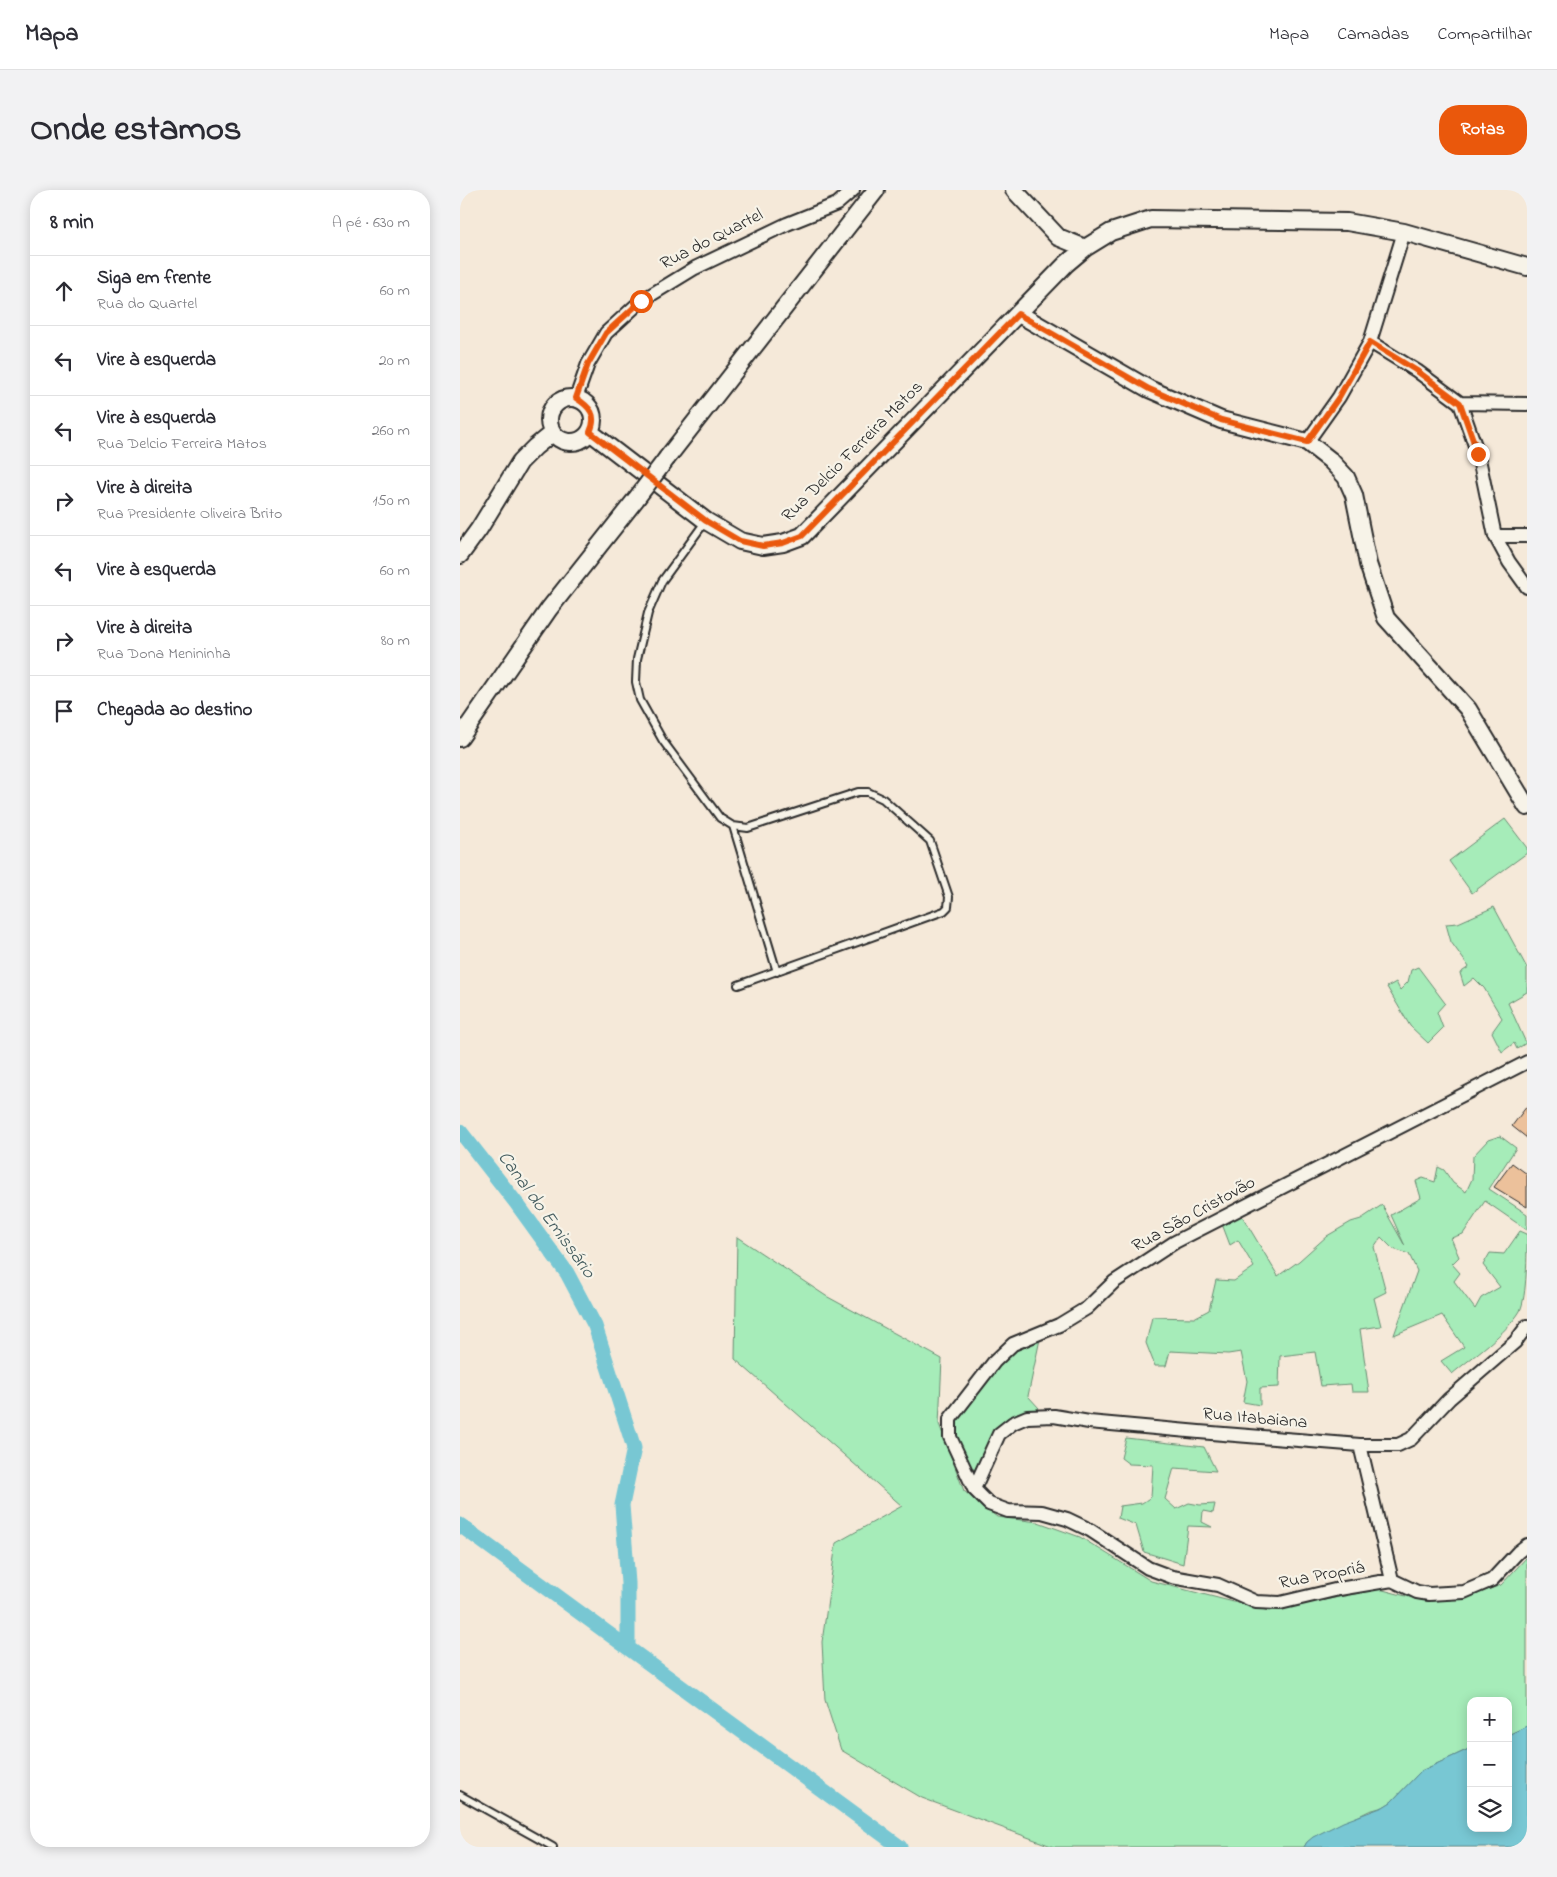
<!DOCTYPE html>
<html lang="pt">
<head>
<meta charset="utf-8">
<style>
	:root { --surface:#fff; --page:#f2f2f3; --text:#2b2b33; --muted:#7c7c81; --line:#e1e1e2; --accent:#ea580c }
	body { margin:0; font-family:"Indie Flower",sans-serif; background:var(--page); color:var(--text) }
	.controls { position:absolute; right:15px; bottom:15px; display:grid; overflow:hidden; border-radius:10px; box-shadow:0 2px 12px #0003 }
	.controls button { width:45px; height:45px; display:grid; place-items:center; padding:0; border:0; border-bottom:1px solid var(--line); background:var(--surface); color:var(--text); font:25px sans-serif }
	.stop { position:absolute; width:15px; height:15px; margin:-11px; border:4px solid #ea580c; border-radius:50%; background:#fff }
	.stop.end { background:#ea580c; border-color:#fff; box-shadow:0 1px 5px #0008 }
	.list { margin:0; padding:0; list-style:none }
	h2 { display:flex; justify-content:space-between; align-items:center; height:65px; margin:0; padding:0 20px; font-size:21px }
	h2 small { font-size:16px; font-weight:400; color:var(--muted) }
	.list li { display:grid; grid-template-columns:32px 1fr auto; gap:15px; align-items:center; box-sizing:border-box; height:70px; padding:0 20px; border-top:1px solid var(--line) }
	.list b { display:block; font-size:19px; white-space:nowrap }
	.list p { margin:0; font-size:16px; white-space:nowrap; color:var(--muted) }
	.list em { font-size:16px; font-style:normal; color:var(--muted) }
	.icon { flex:none; width:28px; height:28px; fill:none; stroke:currentColor; stroke-width:2; stroke-linecap:round; stroke-linejoin:round }
	.map { position:relative; flex:none; width:1067px; height:1657px; overflow:hidden; border-radius:20px }
	header { display:flex; align-items:center; gap:30px; box-sizing:border-box; height:70px; padding:0 25px; background:var(--surface); border-bottom:1px solid var(--line) }
	header strong { font-size:24px }
	nav { display:flex; gap:28px; margin-inline-start:auto; font-size:18px }
	.intro { display:flex; align-items:center; justify-content:space-between; box-sizing:border-box; height:120px; padding:0 30px }
	h1 { margin:0; font-size:35px }
	.button { padding:12px 22px; border-radius:20px; background:var(--accent); color:#fff; font-size:18px; font-weight:700 }
	main { display:flex; gap:30px; padding:0 30px }
	aside { flex:1; background:var(--surface); border-radius:20px; box-shadow:0 2px 12px #0003 }
	.map>svg:first-child { display:block }
	.green { fill:#a6ecb9; stroke:#688c72 }
	.water { fill:#78c7d3; stroke:#598990 }
	.lines { fill:none; stroke-linecap:round; stroke-linejoin:round }
	.canal { stroke:#78c7d3; stroke-width:15 }
	.building { fill:#ecc19b; stroke:#2b2b2b }
	.service-casing { stroke:#2b2b2b; stroke-width:10 }
	.minor-casing { stroke:#2b2b2b; stroke-width:16 }
	.tertiary-casing { stroke:#2b2b2b; stroke-width:20 }
	.service { stroke:#f7f3e8; stroke-width:6 }
	.minor { stroke:#f7f3e8; stroke-width:12 }
	.tertiary { stroke:#f7f3e8; stroke-width:16 }
	.tertiary-bridge-casing { stroke:#2b2b2b; stroke-width:20; stroke-linecap:butt }
	.tertiary-bridge { stroke:#f7f3e8; stroke-width:16 }
	.route { stroke:#ea580c; stroke-width:6 }
	.labels { text-anchor:middle; dominant-baseline:central; stroke-width:4.5; stroke-linejoin:round; paint-order:stroke }
	.street-label { font-size:18px; fill:#2b2b2b; stroke:#f7f3e8 }
	.water-label { font-size:19px; font-style:italic; fill:#425a5d; stroke:#f7f3e8 }
</style>
</head>
<body>
<header>
<strong>Mapa</strong>
<nav><a>Mapa</a><a>Camadas</a><a>Compartilhar</a></nav>
</header>
<div class="intro"><h1>Onde estamos</h1><a class="button">Rotas</a></div>
<main>
<aside>
<h2>8 min<small>A pé · 630 m</small></h2>
<ul class="list">
<li><svg class="icon" aria-label="ahead" viewBox="0 0 24 24"><path d="M12 20V5M6 11l6-6 6 6"/></svg><div><b>Siga em frente</b><p>Rua do Quartel</p></div><em>60 m</em></li>
<li><svg class="icon" aria-label="left" viewBox="0 0 24 24"><path d="M17 20v-9H6M10 6l-5 5 5 5"/></svg><div><b>Vire à esquerda</b></div><em>20 m</em></li>
<li><svg class="icon" aria-label="left" viewBox="0 0 24 24"><path d="M17 20v-9H6M10 6l-5 5 5 5"/></svg><div><b>Vire à esquerda</b><p>Rua Delcio Ferreira Matos</p></div><em>260 m</em></li>
<li><svg class="icon" aria-label="right" viewBox="0 0 24 24"><path d="M7 20v-9h11M14 6l5 5-5 5"/></svg><div><b>Vire à direita</b><p>Rua Presidente Oliveira Brito</p></div><em>150 m</em></li>
<li><svg class="icon" aria-label="left" viewBox="0 0 24 24"><path d="M17 20v-9H6M10 6l-5 5 5 5"/></svg><div><b>Vire à esquerda</b></div><em>60 m</em></li>
<li><svg class="icon" aria-label="right" viewBox="0 0 24 24"><path d="M7 20v-9h11M14 6l5 5-5 5"/></svg><div><b>Vire à direita</b><p>Rua Dona Menininha</p></div><em>80 m</em></li>
<li><svg class="icon" aria-label="arrive" viewBox="0 0 24 24"><path d="M6 21V4h12l-3 4 3 4H6"/></svg><div><b>Chegada ao destino</b></div></li>
</ul>
</aside>
<div class="map">
<svg width="1067" height="1657" viewBox="0 0 1067 1657">
	<rect width="100%" height="100%" fill="#f5e9d9"/>
	<filter id="ink" filterUnits="userSpaceOnUse"><feTurbulence type="fractalNoise" baseFrequency=".02" numOctaves="2"/><feDisplacementMap in="SourceGraphic" scale="10" xChannelSelector="R" yChannelSelector="G"/><feConvolveMatrix kernelMatrix="1 2 1 2 8 2 1 2 1" color-interpolation-filters="sRGB"/></filter>
	<g filter="url(#ink)">
		<!-- green -->
		<path class="green" d="M1045,629l22,29v5l-55,40 -23,-32z
			M1034,717l33,61v24l-19,11 18,40 -9,6 -3,-6 -12,9 -10,-20 10,-14 -18,-30 -10,-10 -10,8 -4,-13 9,-6 -18,-25 -5,-18 12,-1z
			M958,777l27,36 -8,9 6,16 -15,15 -18,-17 -23,-39 9,-5 4,8 8,-8 3,-12z
			M1040,946l16,12 -27,41 38,25v16l-42,-29 -22,33 -12,4 8,19 -7,7 8,9 -6,8 21,28 6,-11 19,-11 -17,-22 7,-12 14,1 16,-23 7,3c0,19 0,62 -7,77 -13,22 -48,46 -68,63l-11,-13 23,-14 -22,-32 -48,20 23,-64 -8,-17 -16,-5 -12,-12 -7,10 12,45 -12,6 7,28 -21,3 9,63h-17l-1,-8 -30,2 -6,-34 -35,4 -1,31 -19,1v17l-17,-3 4,-21 -6,-29 -13,2 -58,-3 -4,15h-11l-9,-23 6,-26 42,1 15,-8 7,-30 18,1 20,-14 -16,-27 -8,5 -8,-21 19,-10 37,62 21,-15 28,-25 24,-14 10,-3 21,-14 23,41 -14,-31 30,-17 -5,-17 7,-3 12,4 3,-15 6,3 9,13 13,9 6,-13 1,-23 15,-16z
			M277,1047l89,59 116,63 -3,65 25,67 33,26 41,5 42,15 71,44 118,30 110,-22 42,11 44,-2 36,-13 26,-28v169l-19,9v-34h-37v47l-50,23 -30,31 -8,5 -14,4 -62,31 -3,5h-250l-132,-49 -81,-48 -16,-50 -3,-58 14,-99 66,-37 -167,-147z
			M580,1149l-12,57 11,12 -24,9 -42,61 -18,-42 1,-18 41,-53 20,-17z
			M666,1248l78,9 12,24 -42,-3 -9,31 11,10 13,-6 11,2 15,-1 -2,9 -10,-2 -1,11 10,5 -24,-1 -5,38 -39,-12 -8,-27 -18,-7 2,-12 22,-3 9,-6 2,-32 -24,-1 -8,-6z"/>
		<!-- water -->
		<path class="water" d="M1067,1536v121h-223l3,-5 6,-5 30,-15 40,-15 8,-5 30,-31 50,-23v80h37v-93z"/>
		<g class="lines">
			<!-- canal -->
			<path class="canal" d="M0,941l57,73 50,69 28,53 39,122 -12,57 6,78v65
				M0,1335l440,322"/>
		</g>
		<!-- building -->
		<path class="building" d="M1067,916v32l-15,-12z
			M1052,973l15,11v33l-33,-20z"/>
		<g class="lines">
			<defs>
				<path id="service" d="M245,332l-43,59 -14,32 -11,46 -1,23 4,18 23,41 57,77 13,8 15,2 110,-36h10l15,7 47,42 19,56 -1,10 -4,4 -206,74
					M273,636l44,146
					M0,1605l93,52"/>
				<path id="minor" d="M910,152l47,29 43,32 18,51 17,82 14,26 18,25
					M116,208l12,-34 18,-31 35,-32 54,-33 92,-44 50,-20 16,-14
					M1000,213l67,1
					M847,252l32,-45 31,-55 34,-110
					M1035,346h32
					M1067,872l-352,180 -61,40 -27,26 -28,17 -46,19 -19,18 -44,57v18l24,52 15,15 19,7 34,1 25,7 23,11 58,38 24,9 46,8 38,17 24,1 59,-14 53,-9 25,12 12,2 35,-2 28,-12 26,-28 9,-7
					M900,1255l32,135
					M514,1299l25,-55 14,-11 14,-6 27,-1 35,6 110,10 161,13h38l13,-6 38,-40 66,-57 12,-16"/>
				<path id="tertiary" d="M554,0l44,47 27,11
					M559,124l130,75 72,31 86,22 23,18 16,17 8,18 14,69 18,54 82,91 59,98
					M89 230a22 22 0 1 1 44 0a22 22 0 1 1-44 0Z
					M130,242l116,89 34,20 23,5 20,-3 19,-7 264,-272 19,-16 26,-16 40,-13 196,3 57,10 123,35
					M207,268l209,-268
					M0,365l19,-26 41,-67 15,-15 16,-13
					M0,548l89,-129 87,-110"/>
			</defs>
			<!-- service casing -->
			<use href="#service" class="service-casing"/>
			<!-- minor casing -->
			<use href="#minor" class="minor-casing"/>
			<!-- tertiary casing -->
			<use href="#tertiary" class="tertiary-casing"/>
			<!-- service -->
			<use href="#service" class="service"/>
			<!-- minor -->
			<use href="#minor" class="minor"/>
			<!-- tertiary -->
			<use href="#tertiary" class="tertiary"/>
			<defs>
				<path id="tertiary-bridge" d="M176,309l31,-41"/>
			</defs>
			<!-- tertiary-bridge casing -->
			<use href="#tertiary-bridge" class="tertiary-bridge-casing"/>
			<!-- tertiary-bridge -->
			<use href="#tertiary-bridge" class="tertiary-bridge"/>
		</g>
	</g>
	<g class="lines" filter="url(#ink)">
		<!-- route -->
		<path class="route" d="M181,111l-35,32 -18,31 -12,34c14,9 22,17 14,34l116,89 34,20 23,5 20,-3 19,-7 216,-222 131,75 72,31 86,22 32,-45 31,-55 47,29 43,32 18,51"/>
	</g>
	<g class="labels">
		<!-- street labels -->
		<g class="street-label">
			<text transform="translate(252 50) rotate(-27)">Rua do Quartel</text>
			<text transform="translate(393 262) rotate(-45)">Rua Delcio Ferreira Matos</text>
			<text transform="translate(734 1025) rotate(-29)">Rua São Cristovão</text>
			<text transform="translate(795 1229) rotate(5)">Rua Itabaiana</text>
			<text transform="translate(862 1386) rotate(-11)">Rua Propriá</text>
		</g>
		<!-- water labels -->
		<g class="water-label">
			<text transform="translate(86 1025) rotate(54)">Canal do Emissário</text>
		</g>
	</g>
</svg>
<div class="controls">
<button>+</button>
<button>−</button>
<button><svg class="icon" aria-label="layers" viewBox="0 0 24 24"><path d="M12 4l9 5-9 5-9-5zM3 14l9 5 9-5"/></svg></button>
</div>
<div class="stop" style="left:181px;top:111px"></div>
<div class="stop end" style="left:1018px;top:264px"></div>
</div>
</main>
</body>
</html>
